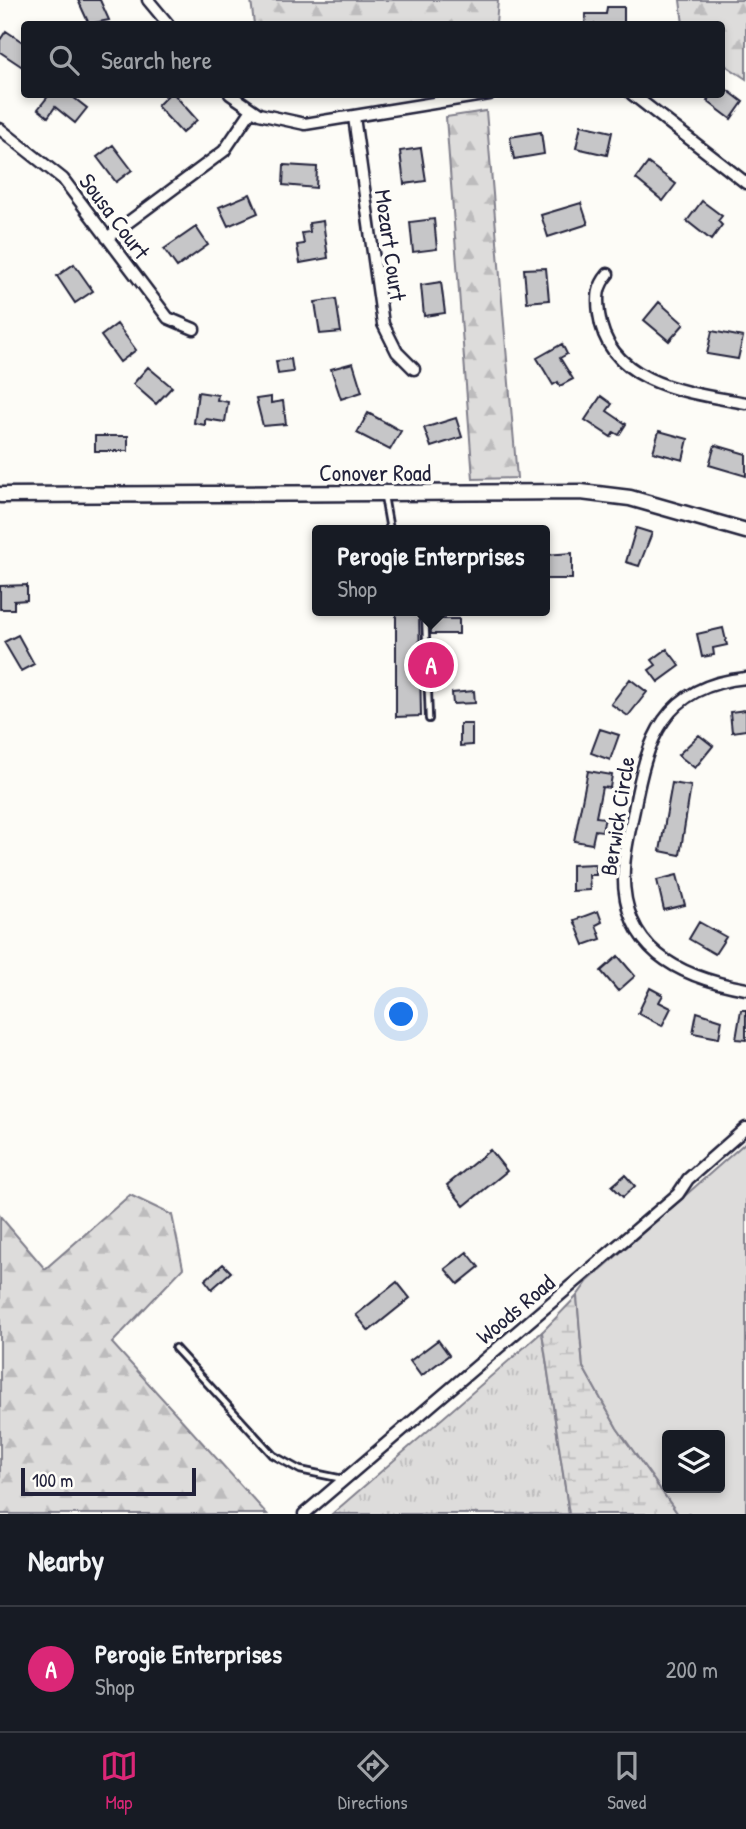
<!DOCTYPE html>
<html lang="en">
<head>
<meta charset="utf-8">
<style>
	:root { --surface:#171b24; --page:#20242c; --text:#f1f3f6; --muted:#9ea1a6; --line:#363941; --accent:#db2777 }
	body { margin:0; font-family:"Patrick Hand",sans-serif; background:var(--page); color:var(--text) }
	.controls { position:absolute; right:21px; bottom:21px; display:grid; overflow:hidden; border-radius:7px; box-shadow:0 4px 10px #0003 }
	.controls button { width:63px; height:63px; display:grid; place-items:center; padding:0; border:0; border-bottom:2px solid var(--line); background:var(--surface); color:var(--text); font:35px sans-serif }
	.scale { position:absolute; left:21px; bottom:18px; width:175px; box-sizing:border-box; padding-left:7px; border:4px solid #22223b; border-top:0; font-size:19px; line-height:24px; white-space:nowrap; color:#22223b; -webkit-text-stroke:5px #fdfcf7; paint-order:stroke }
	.you { position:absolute; left:402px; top:1015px; width:24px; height:24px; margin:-18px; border:5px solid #fff; border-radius:50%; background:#1a73e8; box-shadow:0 0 0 10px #1a73e833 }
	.badge { display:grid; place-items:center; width:46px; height:46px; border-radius:50%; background:var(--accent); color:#fff; font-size:23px; font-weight:700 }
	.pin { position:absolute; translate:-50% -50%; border:4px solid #fff; box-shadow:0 2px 7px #0006 }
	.popup { position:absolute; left:312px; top:525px; width:238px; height:91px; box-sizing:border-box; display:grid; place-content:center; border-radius:7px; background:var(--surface); filter:drop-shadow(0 2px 5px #0005); font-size:23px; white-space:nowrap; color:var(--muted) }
	.popup b { font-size:26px; color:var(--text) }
	.popup::after { content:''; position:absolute; left:50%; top:100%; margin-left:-14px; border:14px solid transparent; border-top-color:var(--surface) }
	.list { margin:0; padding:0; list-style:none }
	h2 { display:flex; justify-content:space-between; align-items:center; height:91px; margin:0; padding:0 28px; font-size:30px }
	h2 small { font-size:23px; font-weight:400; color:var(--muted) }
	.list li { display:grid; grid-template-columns:46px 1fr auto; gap:21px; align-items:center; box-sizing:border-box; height:126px; padding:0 28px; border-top:2px solid var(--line) }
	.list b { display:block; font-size:26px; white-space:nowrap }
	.list p { margin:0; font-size:23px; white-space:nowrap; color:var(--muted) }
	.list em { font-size:23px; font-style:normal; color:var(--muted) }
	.icon { flex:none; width:38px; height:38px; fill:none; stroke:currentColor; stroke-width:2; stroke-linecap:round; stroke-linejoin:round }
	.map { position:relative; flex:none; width:746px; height:1514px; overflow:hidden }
	.search { position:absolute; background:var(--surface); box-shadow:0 4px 10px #0003; left:21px; right:21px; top:21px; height:77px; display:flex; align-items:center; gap:18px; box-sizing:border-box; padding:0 24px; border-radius:7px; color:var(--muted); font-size:26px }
	.sheet { height:217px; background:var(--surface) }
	nav { display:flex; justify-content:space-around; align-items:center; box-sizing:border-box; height:98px; border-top:2px solid var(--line); background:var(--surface); font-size:19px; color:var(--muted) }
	nav a { display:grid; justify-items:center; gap:4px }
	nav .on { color:var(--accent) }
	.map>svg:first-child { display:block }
	.grass { fill:url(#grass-tufts); stroke:#807f8b; stroke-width:2 }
	.forest { fill:url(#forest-firs); stroke:#807f8b; stroke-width:2 }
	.wetland { fill:url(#wetland-marsh); stroke:#807f8b; stroke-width:2 }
	.park { fill:#dddcdb; stroke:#807f8b; stroke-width:2; fill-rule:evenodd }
	.building { fill:#c6c6c8; stroke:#22223b; stroke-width:2 }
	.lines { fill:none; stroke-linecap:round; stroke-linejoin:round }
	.lane-casing { stroke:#22223b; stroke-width:10 }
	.street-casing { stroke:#22223b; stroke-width:15 }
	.secondary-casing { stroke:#22223b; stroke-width:19 }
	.lane { stroke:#fdfcf7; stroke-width:4.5 }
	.street { stroke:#fdfcf7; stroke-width:10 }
	.secondary { stroke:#fdfcf7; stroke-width:14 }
	.labels { text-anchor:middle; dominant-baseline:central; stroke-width:7; stroke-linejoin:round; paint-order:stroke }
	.street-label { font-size:23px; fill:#22223b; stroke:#fdfcf7 }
</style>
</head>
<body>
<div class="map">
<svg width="746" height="1514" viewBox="0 0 746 1514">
	<defs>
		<pattern id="grass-tufts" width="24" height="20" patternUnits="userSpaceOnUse" patternTransform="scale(1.75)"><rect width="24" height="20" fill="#dddcdb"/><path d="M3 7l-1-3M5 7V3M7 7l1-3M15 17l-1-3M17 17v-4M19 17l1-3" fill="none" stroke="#bdbcbd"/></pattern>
		<pattern id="forest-firs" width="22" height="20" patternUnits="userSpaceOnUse" patternTransform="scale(1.75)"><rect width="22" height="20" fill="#dddcdb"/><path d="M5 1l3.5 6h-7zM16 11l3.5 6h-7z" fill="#bdbcbd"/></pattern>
		<pattern id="wetland-marsh" width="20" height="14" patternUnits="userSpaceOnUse" patternTransform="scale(1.75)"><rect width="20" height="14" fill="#dddcdb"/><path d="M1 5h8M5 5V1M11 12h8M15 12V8" fill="none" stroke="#bdbcbd"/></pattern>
	</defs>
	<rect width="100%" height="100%" fill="#fdfcf7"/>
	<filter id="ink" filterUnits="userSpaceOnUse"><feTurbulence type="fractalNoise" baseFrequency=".0143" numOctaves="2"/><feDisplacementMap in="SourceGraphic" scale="14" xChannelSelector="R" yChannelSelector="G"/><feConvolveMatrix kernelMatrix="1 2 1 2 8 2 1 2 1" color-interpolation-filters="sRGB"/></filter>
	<g filter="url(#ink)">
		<!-- grass -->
		<path class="grass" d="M542,1332l27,182h-237z"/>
		<!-- forest -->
		<path class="forest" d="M251,0h247l-2,24h-242z
			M680,0h66v79l-24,-16v-39h-39z
			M486,111l31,367 -44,1 -27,-362z
			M130,1195l42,20 11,53 -71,75 155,171h-267v-298l45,53z"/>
		<!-- wetland -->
		<path class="wetland" d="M577,1296l6,71 34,61 61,86h-109l-27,-182z"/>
		<!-- park -->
		<path class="park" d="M746,1142v372h-68l-61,-86 -34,-61 -6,-71 11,-15zM720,1435v53h-53v-53z"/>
		<!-- building -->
		<path class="building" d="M78,0h22l9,20 -20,4z
			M607,7h17v17h-39l1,-10h20z
			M6,31l18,12v25l-24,-16v-12z
			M722,86l21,16 -12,17 -24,-18 4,-7h11z
			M50,94h19l18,14 -12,15 -20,-16 -7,10 -10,-8z
			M169,94h5l23,26 -15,13 -25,-27z
			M581,125l31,7 -5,23 -31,-7z
			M541,132l3,22 -30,5 -4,-22z
			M113,145l19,25 -16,12 -19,-25z
			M421,148l5,33 -22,3 -4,-33z
			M648,163l28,21 -13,17 -27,-22z
			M284,165l33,2 -1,21 -33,-3z
			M250,194l8,19 -30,13 -9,-19z
			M702,201l20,15 -4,5 4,4 -11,15 -24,-19z
			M581,203l7,21 -40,13 -7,-22z
			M434,219l3,30 -24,3 -3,-30z
			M323,221l5,37 -28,5 -3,-18 7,-1 -2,-11 8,-1 -1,-9z
			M196,227l12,18 -31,22 -13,-18z
			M74,264l19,27 -18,12 -18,-27z
			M546,268l3,32 -22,2 -3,-33z
			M441,282l4,31 -21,3 -3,-31z
			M336,299l5,33 -21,2 -5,-32z
			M659,302l25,22 -15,17 -25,-21z
			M117,324l19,26 -16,12 -19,-26z
			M712,331l31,6 -5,22 -31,-5z
			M562,344l5,10 -7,4 13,21 -13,7 -2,-4 -5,3 -16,-27z
			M291,359l2,13 -15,2 -2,-13z
			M353,363l9,29 -21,7 -10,-30z
			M148,367l24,20 -16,17 -23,-20z
			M198,392l20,3 -1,5 11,2 -3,20 -20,-3v6l-11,-2z
			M601,396l11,8 -5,7 19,13 -7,11 -5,-3 -3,5 -26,-17z
			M271,397v6l12,-2 3,23 -23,2 -7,-27z
			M368,413l33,18 -11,19 -33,-17z
			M456,418l6,19 -31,10 -7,-19z
			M659,431l29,8 -5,21 -30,-8z
			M95,436h33v15h-33z
			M715,445l31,9v22l-37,-11z
			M636,528l16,5 -13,33 -13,-4z
			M572,553v26h-27v-24z
			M27,585v15l-13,1v8h-14v-23z
			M396,611h23l2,105 -25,1z
			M430,619h29v15h-28z
			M723,628l4,17 -14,3 1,7 -12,2 -5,-23z
			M18,635l16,29 -13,7 -17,-29z
			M667,649l13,17 -22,16 -9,-12 7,-5 -4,-5z
			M630,679l17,13 -19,24 -17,-12z
			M474,691l1,12 -22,1 -1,-11z
			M746,710v20l-14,2 -2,-20z
			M460,724h12v21l-12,1z
			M600,729l19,6 -9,25 -19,-7z
			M699,735l14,11 -18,22 -17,-13z
			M588,771l24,4 -2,13 -8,-1 -6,30 9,1 -3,13 -7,-1 -3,14 -18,-3z
			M672,783l19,3 -11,69 -20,-4z
			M595,864l1,11h-7l1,15 -18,1v-26z
			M677,875l8,30 -21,5 -7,-30z
			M598,911l4,11 -6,3 5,14 -17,6 -10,-25z
			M699,922l27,15 -11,17 -26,-15z
			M618,956l17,20 -17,15 -17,-20z
			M650,988l13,7 -4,7 12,6 -9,18 -24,-13z
			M741,1010h5v30l-10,-1z
			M697,1012l25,8 -3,18 -26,-5z
			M490,1150l17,21 -43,35 -17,-21z
			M625,1175l10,11 -12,11 -11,-11z
			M467,1252l12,15 -21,17 -13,-15z
			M223,1264l8,8 -19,17 -7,-9z
			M397,1282l13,16 -41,33 -13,-16z
			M438,1340l11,15 -28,21 -11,-15z"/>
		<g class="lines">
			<defs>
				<path id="lane" d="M384,496l6,34
					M425,611l4,108
					M175,1348l98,107 27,15 43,9"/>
				<path id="street" d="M148,0l20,24
					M230,94l29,20 46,10 184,-30
					M632,94l114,89
					M354,117l29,207 14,28 17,17
					M0,129l63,50 105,139 26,11
					M107,238l117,-87 27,-40
					M608,274c-11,13 -11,23 -9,40 9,71 92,79 147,89
					M746,678c-83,8 -99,61 -112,132 -4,19 -9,39 -10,58 -4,81 54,109 122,121
					M304,1514l374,-320 10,-15 58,-51"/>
				<path id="secondary" d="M0,495l581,-3 49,6 116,33"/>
			</defs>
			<!-- lane casing -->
			<use href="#lane" class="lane-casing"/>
			<!-- street casing -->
			<use href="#street" class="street-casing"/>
			<!-- secondary casing -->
			<use href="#secondary" class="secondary-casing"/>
			<!-- lane -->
			<use href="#lane" class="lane"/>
			<!-- street -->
			<use href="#street" class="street"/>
			<!-- secondary -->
			<use href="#secondary" class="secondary"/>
		</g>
	</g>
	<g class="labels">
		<!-- street labels -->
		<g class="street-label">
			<text transform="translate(115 216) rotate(53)">Sousa Court</text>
			<text transform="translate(391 245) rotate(82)">Mozart Court</text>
			<text x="375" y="472">Conover Road</text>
			<text transform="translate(617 816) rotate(-81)">Berwick Circle</text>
			<text transform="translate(515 1309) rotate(-40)">Woods Road</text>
		</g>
	</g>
</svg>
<div class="controls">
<button><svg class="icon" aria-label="layers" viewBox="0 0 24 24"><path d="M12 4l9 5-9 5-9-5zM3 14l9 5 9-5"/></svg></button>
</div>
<div class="scale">100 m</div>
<div class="you"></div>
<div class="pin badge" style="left:431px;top:665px">A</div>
<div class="popup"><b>Perogie Enterprises</b>Shop</div>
<div class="search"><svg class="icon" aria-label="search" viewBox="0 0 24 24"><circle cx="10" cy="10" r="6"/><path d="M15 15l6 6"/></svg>Search here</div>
</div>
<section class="sheet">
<h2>Nearby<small></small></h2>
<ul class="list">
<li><span class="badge">A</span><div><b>Perogie Enterprises</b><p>Shop</p></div><em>200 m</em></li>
</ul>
</section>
<nav>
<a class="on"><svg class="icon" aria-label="map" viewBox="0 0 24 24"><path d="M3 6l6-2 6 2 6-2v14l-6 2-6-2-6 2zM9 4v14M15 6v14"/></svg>Map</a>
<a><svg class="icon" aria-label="directions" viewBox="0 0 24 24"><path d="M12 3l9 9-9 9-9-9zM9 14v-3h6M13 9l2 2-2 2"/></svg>Directions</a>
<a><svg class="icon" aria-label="saved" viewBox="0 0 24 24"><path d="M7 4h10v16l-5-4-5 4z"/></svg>Saved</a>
</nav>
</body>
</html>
